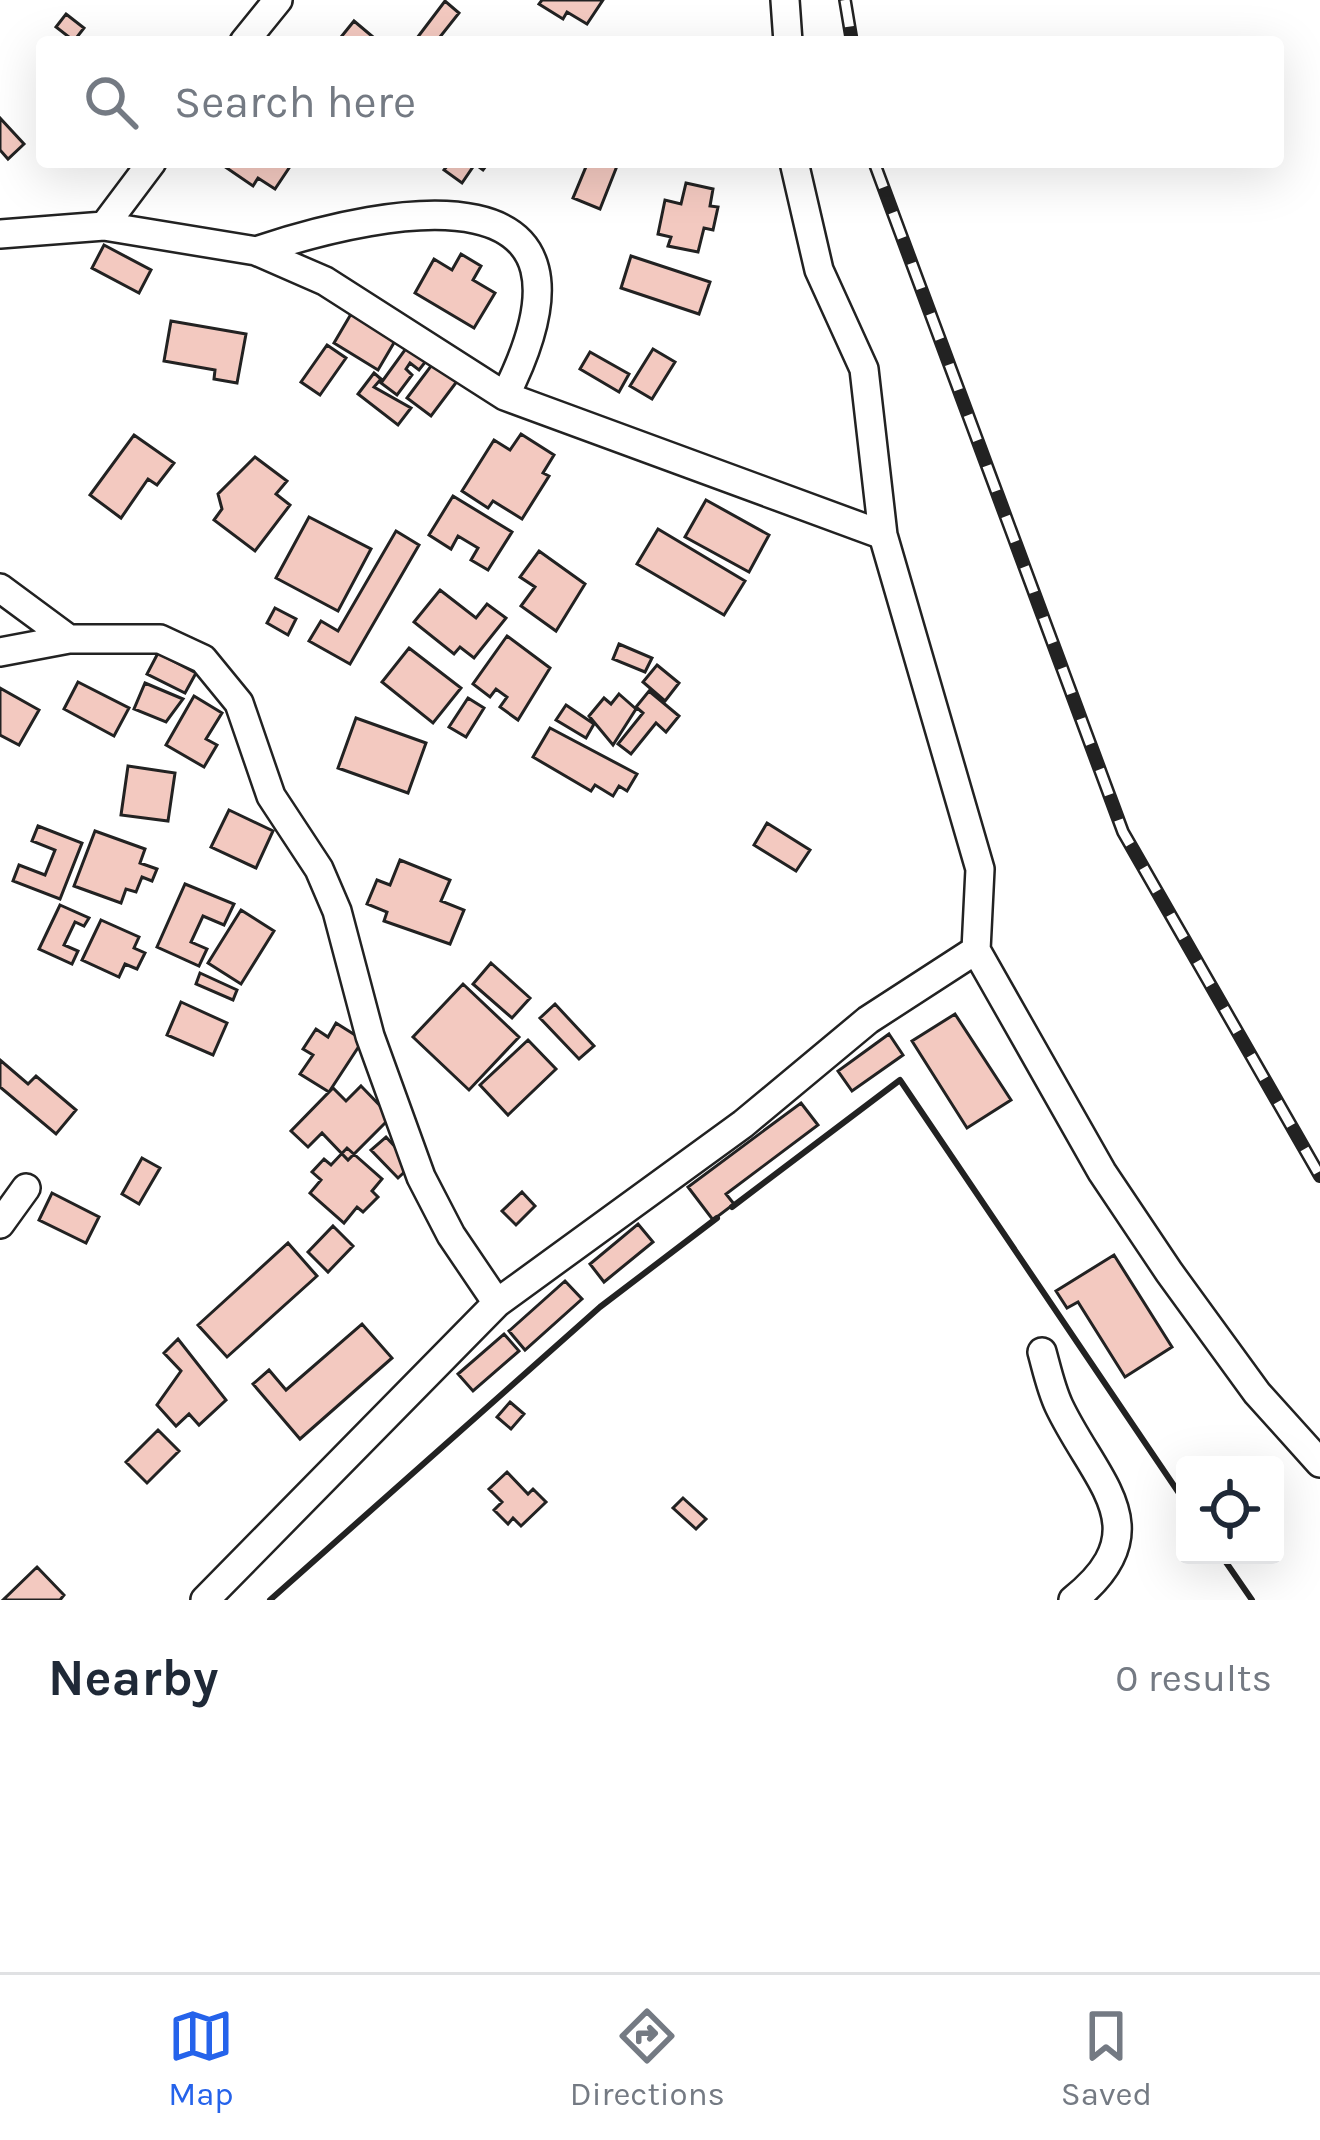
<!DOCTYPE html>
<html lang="en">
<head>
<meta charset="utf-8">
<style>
	:root { --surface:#fff; --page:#f2f2f3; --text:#1f2937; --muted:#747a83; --line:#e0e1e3; --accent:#2563eb }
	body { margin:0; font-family:Karla,sans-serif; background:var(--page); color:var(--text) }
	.controls { position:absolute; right:36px; bottom:36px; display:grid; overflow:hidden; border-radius:12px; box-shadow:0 12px 48px #0002 }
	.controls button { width:108px; height:108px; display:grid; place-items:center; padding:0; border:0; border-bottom:3px solid var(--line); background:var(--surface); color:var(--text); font:60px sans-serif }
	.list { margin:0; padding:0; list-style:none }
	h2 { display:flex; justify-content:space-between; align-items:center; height:156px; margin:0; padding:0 48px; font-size:51px }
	h2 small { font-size:39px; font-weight:400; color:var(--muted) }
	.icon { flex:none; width:66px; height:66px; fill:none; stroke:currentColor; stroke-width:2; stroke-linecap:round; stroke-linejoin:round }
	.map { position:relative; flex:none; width:1320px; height:1600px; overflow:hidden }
	.search { position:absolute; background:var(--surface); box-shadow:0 12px 48px #0002; left:36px; right:36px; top:36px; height:132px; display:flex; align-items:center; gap:30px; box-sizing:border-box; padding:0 42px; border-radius:12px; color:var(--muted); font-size:45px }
	.sheet { height:372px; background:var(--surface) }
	nav { display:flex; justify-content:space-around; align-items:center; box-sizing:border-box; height:168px; border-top:3px solid var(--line); background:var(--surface); font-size:33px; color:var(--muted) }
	nav a { display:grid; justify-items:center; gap:6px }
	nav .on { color:var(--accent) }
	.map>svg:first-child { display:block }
	.building { fill:#f3c9c0; stroke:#222; stroke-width:3 }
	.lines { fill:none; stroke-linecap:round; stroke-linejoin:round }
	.street-casing { stroke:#222; stroke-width:32 }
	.street { stroke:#fff; stroke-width:27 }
	.rail-casing { stroke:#222; stroke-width:14 }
	.rail { stroke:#fff; stroke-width:9; stroke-dasharray:27; stroke-linecap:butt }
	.wall { stroke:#222; stroke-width:6 }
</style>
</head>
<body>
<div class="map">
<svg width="1320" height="1600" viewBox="0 0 1320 1600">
	<rect width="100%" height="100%" fill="#fff"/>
	<!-- building -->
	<path class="building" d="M542,0h61l-16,24 -20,-12 -4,7 -24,-15z
		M445,1l14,12 -23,29h-14l-5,-4z
		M66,14l18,14 -10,13 -18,-14z
		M354,21l25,21h-42z
		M0,118l24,26 -16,15 -8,-9z
		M218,162h75l-18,27 -17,-11 -5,8z
		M450,162h39l-6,8 -8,-6 -13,19 -18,-13z
		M588,162l29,4 -17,43 -27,-11z
		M686,183l27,6 -3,17 8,1 -5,23 -9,-2 -6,24 -30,-6 3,-9 -13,-3 7,-34 16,4z
		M104,245l47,25 -12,23 -47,-25z
		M461,254l20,12 -8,14 22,13 -21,35 -59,-35 19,-34 18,11z
		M631,256l79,26 -11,32 -78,-26z
		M351,314l44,27 -17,29 -44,-27z
		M171,321l75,13 -9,49 -23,-4 1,-9 -51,-9z
		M327,345l19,13 -26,37 -19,-13z
		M407,347l19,14 -7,9 -9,-7 -4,6 6,6 -15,20 -16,-12z
		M653,349l22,13 -23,37 -22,-13z
		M590,352l39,22 -10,18 -39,-23z
		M434,362l24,18 -27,36 -24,-18z
		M374,373l7,6 -7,8 37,21 -13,17 -40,-31z
		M521,434l33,21 -11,18 6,3 -27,43 -29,-18 -5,7 -26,-17 32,-51 16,10z
		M134,435l40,28 -17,22 -9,-6 -27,39 -31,-23z
		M255,457l32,24 -11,13 14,11 -35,46 -41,-31 8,-11 -4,-15z
		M453,496l59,36 -24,38 -17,-10 7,-12 -20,-12 -7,13 -22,-14z
		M706,500l63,35 -20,37 -64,-35z
		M309,517l62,32 -33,62 -62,-33z
		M658,529l87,52 -21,34 -87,-51z
		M396,531l23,14 -69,119 -41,-23 12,-20 17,10z
		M539,551l46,33 -29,47 -35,-25 14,-19 -15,-10z
		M440,590l36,28 11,-14 19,14 -32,40 -14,-11 -6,7 -40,-32z
		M275,608l21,11 -8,16 -21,-12z
		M507,636l43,32 -32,52 -18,-13 7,-10 -11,-8 -6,8 -17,-13z
		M619,644l33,14 -7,14 -32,-13z
		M409,648l52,40 -28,35 -51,-41z
		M158,653l38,20 -11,20 -38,-19z
		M657,665l22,18 -14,18 -22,-19z
		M78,682l51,26 -15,28 -50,-27z
		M145,683l38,16 -17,23 -32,-13z
		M0,688l39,22 -20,35 -19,-10z
		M649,691l30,25 -13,16 -10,-9 -25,31 -13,-10 25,-31 -7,-6z
		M619,694l17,15 -23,36 -24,-29 15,-18 7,6z
		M194,696l28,17 -16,26 11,6 -13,22 -38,-22z
		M468,698l16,10 -18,29 -17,-10z
		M566,705l28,19 -8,14 -30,-18z
		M356,718l70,25 -18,50 -70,-25z
		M550,728l87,46 -10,17 -8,-5 -6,10 -18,-11 -4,6 -58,-34z
		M128,766l47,7 -7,48 -47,-6z
		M229,810l44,21 -17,37 -45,-21z
		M767,823l43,27 -14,21 -42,-26z
		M38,826l44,17 -22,56 -47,-18 6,-16 26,10 10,-25 -23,-9z
		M95,831l50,18 -5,14 17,6 -5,12 -10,-4 -6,15 -10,-3 -5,14 -47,-17z
		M400,860l50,20 -9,21 23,9 -14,34 -66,-23 3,-9 -20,-8 10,-24 13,5z
		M185,884l49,20 -10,21 -21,-9 -12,26 16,7 -8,17 -42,-19z
		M60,905l29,13 -5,8 -9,-4 -11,23 14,6 -6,13 -33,-15z
		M241,910l33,21 -33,53 -33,-21z
		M101,920l38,17 -5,11 11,5 -8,16 -12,-5 -6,13 -37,-17z
		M491,963l39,35 -18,20 -39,-34z
		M200,973l37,17 -4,10 -37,-16z
		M463,984l56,53 -50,53 -56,-53z
		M181,1002l46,21 -14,32 -46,-20z
		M555,1004l39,42 -15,13 -39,-41z
		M955,1014l56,86 -44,28 -55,-87z
		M336,1023l27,17 -34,52 -29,-18 13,-19 -10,-6 13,-20 12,8z
		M889,1034l14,21 -51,36 -14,-20z
		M528,1040l28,29 -48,46 -28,-30z
		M0,1060l28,24 8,-8 40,34 -20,24 -56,-47z
		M361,1086l30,31 -43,43 -26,-27 -14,14 -17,-16 42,-43 13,13z
		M801,1103l17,22 -92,69 8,10 -21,16 -25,-33z
		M386,1137l26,28 -14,13 -27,-28z
		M347,1148l35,31 -10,12 6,6 -15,15 -6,-5 -13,16 -34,-30 11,-13 -9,-8 12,-13 7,6z
		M142,1158l18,10 -21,36 -17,-10z
		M522,1192l13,14 -19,19 -14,-14z
		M52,1193l47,24 -13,26 -47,-23z
		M638,1224l15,18 -49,40 -14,-18z
		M333,1226l20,20 -25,26 -20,-20z
		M288,1243l29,33 -90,81 -29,-32z
		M1114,1255l58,92 -47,30 -47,-75 -11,6 -11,-17z
		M565,1281l17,18 -57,51 -16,-19z
		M362,1324l30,34 -92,81 -47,-55 16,-14 17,20z
		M504,1334l15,17 -46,40 -15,-17z
		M178,1339l48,61 -27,25 -10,-11 -13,12 -19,-21 24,-34 -17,-18z
		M510,1402l14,12 -13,15 -14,-12z
		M158,1430l21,21 -32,32 -21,-21z
		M507,1472l21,22 5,-5 13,13 -25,24 -8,-8 -5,6 -14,-14 8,-8 -13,-13z
		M683,1498l23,21 -10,10 -23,-21z
		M37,1567l27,28 -4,5h-57z"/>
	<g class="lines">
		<defs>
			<path id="street" d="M785,0l3,42
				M244,42l34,-42
				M794,162l25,108 45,99 19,166 97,334 -4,81 126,222 67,100 88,121 63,70
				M104,226l48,-64
				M0,234l104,-8 152,25 69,30 180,115 378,139
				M256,251c137,-46 366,-87 249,145
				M0,588l69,51
				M0,652l69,-13h91l43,20 36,44 32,93 48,73 18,42 33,125 51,141 30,58 46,68
				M0,1224l26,-36
				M1042,1352c5,18 9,37 17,54 36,76 103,123 14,194
				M205,1600l292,-297 246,-179 125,-104 108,-70"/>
		</defs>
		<!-- street casing -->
		<use href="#street" class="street-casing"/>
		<!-- street -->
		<use href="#street" class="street"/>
		<defs>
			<path id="rail" d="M845,0l7,42
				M874,162l249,670 197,344"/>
		</defs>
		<!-- rail casing -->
		<use href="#rail" class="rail-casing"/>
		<!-- rail -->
		<use href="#rail" class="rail"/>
		<!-- wall -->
		<path class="wall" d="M732,1207l168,-127 285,422
			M1221,1555l31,45
			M270,1600l330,-293 117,-89"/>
	</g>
</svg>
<div class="controls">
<button><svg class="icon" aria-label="locate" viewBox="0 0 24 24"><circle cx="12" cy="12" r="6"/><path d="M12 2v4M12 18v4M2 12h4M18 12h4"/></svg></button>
</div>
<div class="search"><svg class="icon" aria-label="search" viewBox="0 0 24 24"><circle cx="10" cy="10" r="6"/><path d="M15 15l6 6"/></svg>Search here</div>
</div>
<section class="sheet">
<h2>Nearby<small>0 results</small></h2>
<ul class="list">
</ul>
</section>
<nav>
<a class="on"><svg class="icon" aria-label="map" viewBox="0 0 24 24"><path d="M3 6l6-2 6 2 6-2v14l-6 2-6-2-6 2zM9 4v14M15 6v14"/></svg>Map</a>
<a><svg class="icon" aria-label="directions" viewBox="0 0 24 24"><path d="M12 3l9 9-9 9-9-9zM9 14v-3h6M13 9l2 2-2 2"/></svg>Directions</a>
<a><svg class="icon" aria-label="saved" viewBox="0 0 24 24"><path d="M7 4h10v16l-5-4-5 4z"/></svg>Saved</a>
</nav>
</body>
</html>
